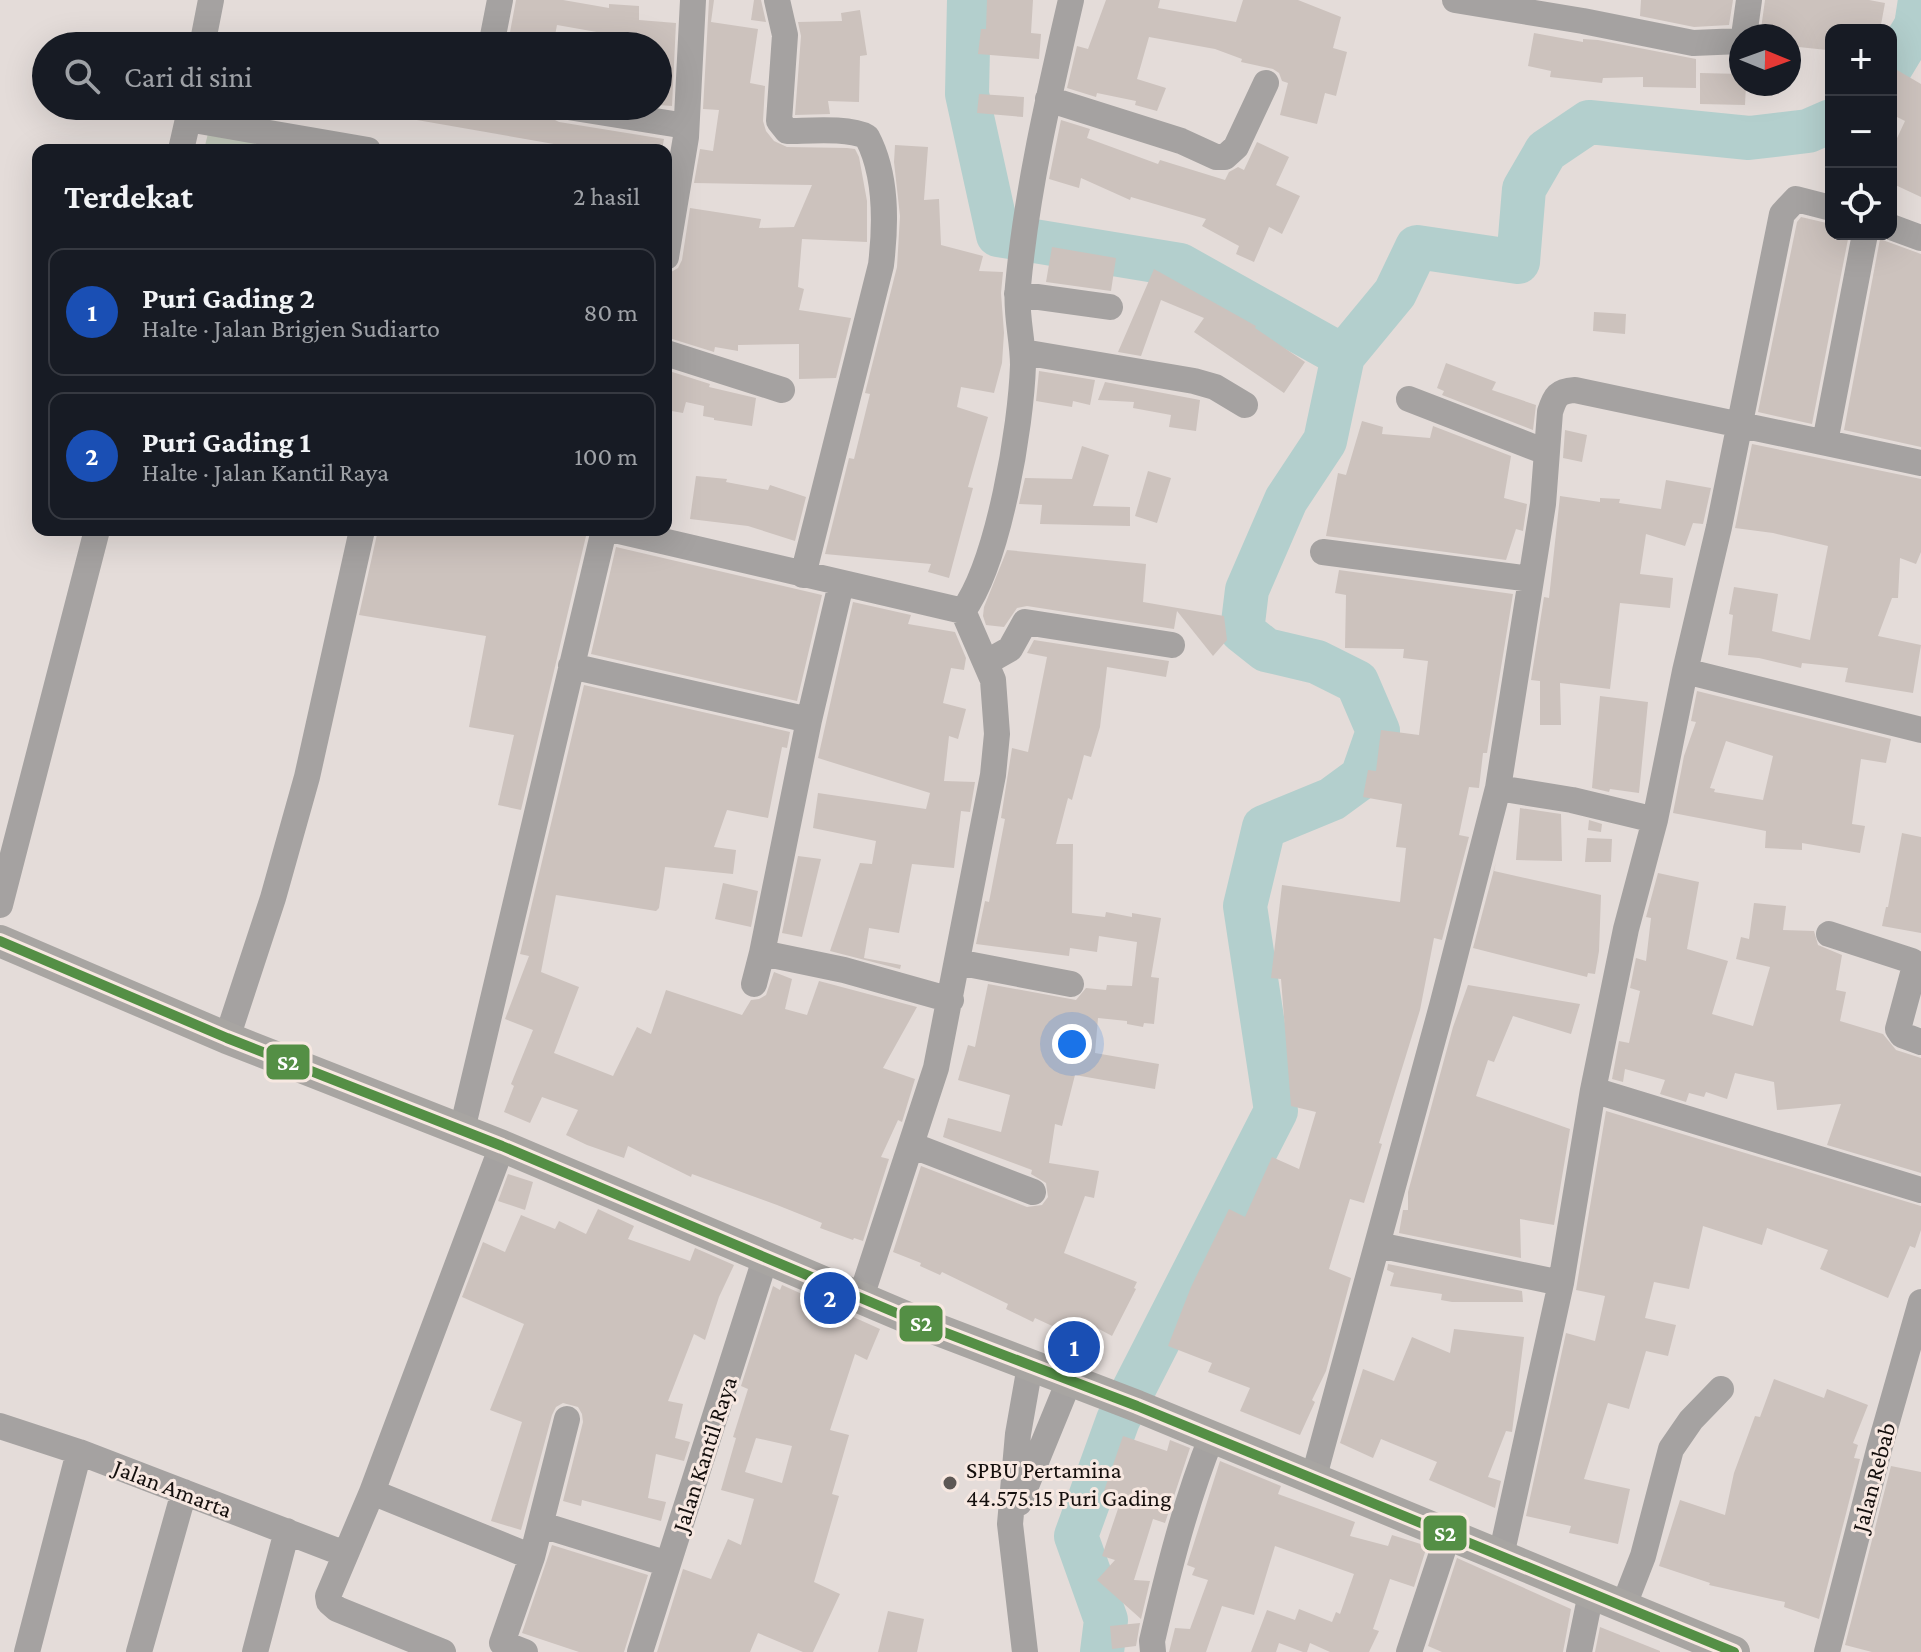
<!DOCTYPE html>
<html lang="id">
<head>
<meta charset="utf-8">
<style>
	:root { --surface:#171b24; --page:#20242c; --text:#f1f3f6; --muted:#9ea1a6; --line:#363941; --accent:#aeadad }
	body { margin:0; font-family:"Crimson Pro",serif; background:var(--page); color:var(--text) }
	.controls { position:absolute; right:24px; top:24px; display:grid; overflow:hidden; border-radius:16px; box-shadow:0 8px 32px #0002 }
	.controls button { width:72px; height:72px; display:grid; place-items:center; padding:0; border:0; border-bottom:2px solid var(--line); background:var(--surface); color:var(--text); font:40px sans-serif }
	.compass { position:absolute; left:1729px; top:24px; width:72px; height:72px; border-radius:50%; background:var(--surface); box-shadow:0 8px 32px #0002; rotate:91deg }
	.you { position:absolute; left:1072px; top:1044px; width:28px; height:28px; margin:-20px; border:6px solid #fff; border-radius:50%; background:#1a73e8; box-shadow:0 0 0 12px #1a73e833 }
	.badge { display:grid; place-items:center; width:52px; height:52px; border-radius:50%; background:var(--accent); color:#fff; font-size:26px; font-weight:700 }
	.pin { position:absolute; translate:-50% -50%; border:4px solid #fff; box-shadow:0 2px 8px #0006 }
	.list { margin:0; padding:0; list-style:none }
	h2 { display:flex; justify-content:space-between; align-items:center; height:104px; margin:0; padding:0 32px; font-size:34px }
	h2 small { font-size:26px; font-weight:400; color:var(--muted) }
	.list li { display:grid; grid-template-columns:52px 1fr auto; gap:24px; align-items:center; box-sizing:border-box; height:128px; margin:0 16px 16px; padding:0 16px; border:2px solid var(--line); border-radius:16px }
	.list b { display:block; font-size:30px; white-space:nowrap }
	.list p { margin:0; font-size:26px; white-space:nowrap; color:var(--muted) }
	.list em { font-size:26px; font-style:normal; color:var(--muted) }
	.icon { flex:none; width:44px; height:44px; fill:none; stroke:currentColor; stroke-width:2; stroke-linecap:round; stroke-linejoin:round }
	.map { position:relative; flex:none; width:1921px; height:1652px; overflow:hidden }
	.search { position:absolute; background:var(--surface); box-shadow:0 8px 32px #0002; left:32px; top:32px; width:640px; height:88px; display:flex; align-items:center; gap:20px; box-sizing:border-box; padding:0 28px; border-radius:44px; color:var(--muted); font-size:30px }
	.panel { position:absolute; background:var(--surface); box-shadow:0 8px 32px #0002; left:32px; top:144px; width:640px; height:392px; border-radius:16px }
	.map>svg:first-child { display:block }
	.green { fill:#c2c8ba }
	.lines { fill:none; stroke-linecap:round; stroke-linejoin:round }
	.river { stroke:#b3cfcd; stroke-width:44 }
	.building { fill:#ccc2bd; fill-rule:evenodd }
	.minor { stroke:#a5a2a1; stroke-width:26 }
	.major { stroke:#a8a5a2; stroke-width:32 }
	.bus-1-casing { stroke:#f7e8e1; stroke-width:16 }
	.bus-1 { stroke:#548f45; stroke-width:10 }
	.poi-dot { fill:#5d5754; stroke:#f7e8e1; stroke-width:3 }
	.labels { text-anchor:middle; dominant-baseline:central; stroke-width:6; stroke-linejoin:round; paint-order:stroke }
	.street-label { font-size:24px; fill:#140f0d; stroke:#f7e8e1 }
	.poi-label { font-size:24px; fill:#140f0d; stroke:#f7e8e1; text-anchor:start }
	.line-badge { stroke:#f7e8e1; stroke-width:3 }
	.badge-label { font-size:22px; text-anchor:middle; font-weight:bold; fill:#fff }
</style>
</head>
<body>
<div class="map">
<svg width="1921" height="1652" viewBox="0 0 1921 1652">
	<rect width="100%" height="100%" fill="#e4dcd9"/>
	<!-- green -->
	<path class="green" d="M209,129l121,21h-126z"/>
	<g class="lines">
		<!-- river -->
		<path class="river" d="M969,0l-2,94 31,141 182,30 163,91
			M1891,67l25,-41 4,-26
			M1102,1652l4,-32 -30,-84 42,-116 158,-309 -31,-205 19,-79 68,-28 30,-22 16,-46 -21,-49 -40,-20 -51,-12 -24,-19 5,-41 39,-90 39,-59 18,-85 52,-63 22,-46 101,15 6,-73 22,-38 43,-29 160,16 59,-7 23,-10"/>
	</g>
	<!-- building -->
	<path class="building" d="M516,0h47l46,8v-4l30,2v14l37,3 -4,83 -14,-1v-59h-51l1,-12 -51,-9 -4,21 -45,-3z
		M709,0h5l-3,22 47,7 -8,54 15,3 -2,35 3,10 8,10 13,6 60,1 8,1 4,8 8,44v41l-65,-3 -4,48 6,2 -5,21 52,8 -15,60 -37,1v-35l-61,1v6l-23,-4 -1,5 -48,-15v-62l12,-7 4,-8 8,-52 71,11 -2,9 35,-1 18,-42 -118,-2 6,-34 13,2 6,-41 -16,-1z
		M754,0h7l5,22 -15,-2z
		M987,0h46l-2,33 10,1 -2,25 -61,-5 3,-25h5z
		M1106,0h54l-2,8 78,14 7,-22h55l43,17 -8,31 14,4 -11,44 -11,-3 -8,31 -37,-9 8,-32 -6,-2 -3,-8 -6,-4 -32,-7 1,-3 -27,-10 -66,-12 -12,42 29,9 -9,23 -22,-6 1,-4 -39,-8 -1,4 -29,-9 10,-42 11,3z
		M1641,0h92l-4,25 -35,2 -54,-11z
		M1765,0h104l16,3 -5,27h-54l2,1 -1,19 -38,-4v-10h-29z
		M860,10l7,45 -7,1 -1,46 -31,-1 2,13 -35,1 6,-79 -3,-14 44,-1 -1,-8z
		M1534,33l49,9v-3l15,1 98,19v29l-53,-1v-10l-40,1 -1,5 -52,-6 1,-6 -23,-5z
		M1897,70l24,14v113l-30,-14v-32l14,-30 -14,-7v-33z
		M1700,73l41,1v10h5l-1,21 -45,-1z
		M979,94l45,3 -1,20 -46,-4z
		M395,106h139l13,2 4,10 8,4 105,17 -2,11h-74l-194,-34z
		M1061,120l29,9 -3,9 71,26 2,-4 65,20 4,-8 9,-5 6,3 13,-28 32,15 -13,28 24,11 -18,38 -13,-7 -15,35 -18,-8 3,-8 -37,-20 4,-7 -75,-22 -1,3 -49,-22 -2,10 -30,-9z
		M895,145l33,2 -4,53 15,-1 2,46 42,11 -4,15 24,1 -2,21 3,40 -2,30 -8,30 -33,-6 -4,20 31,10 -20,70 5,1 -24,90 -21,-6 3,-8 -106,-10 24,-96 5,1 16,-65 -5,-1 32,-126 3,-51 -6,-54z
		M1801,217l30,7v10h18l-37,190 -54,-12 39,-190z
		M1880,239l41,15v193l-77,-17z
		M1052,247l64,11 -5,33 -65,-9z
		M1154,269l102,57 -1,2 50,34 -21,31 -90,-61 10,-14 -43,-18 -20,56 -23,-4z
		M1594,312l32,2 -1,20 -32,-3z
		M1446,363l50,19 -4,8 44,15 -3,25 -91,-35 2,-4 -7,-3z
		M666,370l44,14 -1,3 47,11 -4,28 -38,-6v-2l-11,-2 1,-10 -18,-4 -3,11 -17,-3z
		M1039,371l56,9 -5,25 -17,-4 -1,6 -36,-6z
		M1105,382l95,18 -4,31 -27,-4 2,-12 -38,-7 1,-6 -36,-2z
		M1362,421l21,6 -1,7 48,4 3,-12 78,30 -7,42 23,6 -4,27 -7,-2 -10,31 -180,-24 12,-63 8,2z
		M1565,430l22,5 -5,27 -19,-4z
		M1752,444l169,35v73l-5,12 -16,-6 -2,40h-6l-14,38 43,9 -8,48 -68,-11 3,-14 -46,-5 -1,5 -42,-10 -31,-3 5,-40 -4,-1 5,-27 44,7 -6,37 38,9 18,-94 -55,-13 -38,-5z
		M1082,446l27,9 -16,51 37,1v19l-90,-2 2,-19 -23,-1 6,-26 47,1z
		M1148,471l23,7 -14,45 -22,-7z
		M696,476l31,3 -1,3 42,8 2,-5 36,12 -11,44 -47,-15 -58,-7z
		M1666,480l45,8 -8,36 -10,-1 -8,23 -39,-12 -6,40 33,4 -3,30 -50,-5 -10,86 -50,-6 1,42h-21v-44l-9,-1 13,-83 5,1 11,-102 40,6v-4l20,1 -1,4 42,6z
		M378,530h184l24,6 -65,274 -23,-5 16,-70 -45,-8 17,-91 -127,-21z
		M616,547l206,48 -25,106 -206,-47z
		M1007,550l139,14 -3,38 81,14 3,24 -14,16 -36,-45 -3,18 -147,-23 -10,2 -13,19 -18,-2 -3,-9 1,-9z
		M1339,570l174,24 -26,159h-4l-4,35 -10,-1 -10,48 10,2 -27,103 -8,-2 -14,72 -41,133 3,1 -18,59 -14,-4 -21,70 22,9 -25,93 -14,29 3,2 -15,33 -60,-24 10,-23 -42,-16 4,-9 -44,-17 23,-59 38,-78 16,8 27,-60 27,12 17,-57 -25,-6 -10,-127 -10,-1 11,-93 118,17 6,-54 -10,-1 6,-43 -39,-7 5,-27 8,1 5,-41 38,5 9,-74 -25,-3 1,-9 -59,-1 1,-53 -11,-2z
		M853,602l58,13 -3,9 47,8 11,26 -2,12 -13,-2 -8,35 23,6 -8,30 -9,-3 -5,45 31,1 -5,30 -9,-1 -7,57 -42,-4 -13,69 -30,-5 -5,30 37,7 -1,4 -70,-18 30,-88 12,1 4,-23 -63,-13 5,-35 108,16 4,-16 -112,-35z
		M1034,640l135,21 -3,16 -59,-10 -7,60 -9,30 -7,-2 -12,45 -4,-2 -12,46h17l-1,69 33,4 1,-5 26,5v-4l29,5 -10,59 8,1 -5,46 -10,-1 -1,4 -16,-3v-3l-29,-3 -3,35 64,11 -4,25 -80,-14 -13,51 -7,-2 -6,39 50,8 -5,27 -9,-2 -21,57 73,29 -3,6 2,1 -24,47 -28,-15 -8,16 -41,-19 -2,4 -27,-13 2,-5 -66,-32 -2,3 -20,-9 1,-3 -28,-11 28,-86 106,41 15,-2 6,-8 -2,-14 -15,-9 1,-4 -89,-33 5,-19 53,14 9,-37 -52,-15 10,-35 7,2 13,-63 88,16 10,-12 20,2 1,-5 25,1 5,-44 -38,-6 -2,16 -27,-4 -1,8 -93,-12 9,-43 4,1 16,-83 -4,-1 11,-70 16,4 19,-95 -20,-4z
		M584,685l206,47 -3,16 -5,-1 -14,71 -41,-8 -13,37 22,3 -3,24 -68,-7 -6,41 -3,3 -100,-16 -15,77 38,15 -25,66 59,23 24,-49 14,7 15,-44 76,25 9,-15 8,-1 7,-4 8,-23 18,7 -7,30 22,6 12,-34 98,26 -34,61 32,11 -13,43 -4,-2 -17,37 8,2 -26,82 -9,-3 -1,2 -33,-12 2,-5 -45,-18 -85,-31 -1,3 -63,-31 -4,12 -37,-13 -21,-10 12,-25 -36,-13 -12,26 -26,-11 10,-26 -3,-2 22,-54 -28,-11 24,-63 -9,-2z
		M1697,691l194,48 -5,24 -25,-4 -9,65 13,2 -5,27 -58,-10v7l-37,-2 1,-17 -93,-18 11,-57 12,-34 -5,-1zM1726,741l47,15 -10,44 -49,-8 1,-3 -5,-1z
		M1600,696l48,6 -9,91 -29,-4 -1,3 -17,-4z
		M1520,808l41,6 1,47 -46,-1z
		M1589,820l13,4 -1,8 -13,-2z
		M1902,833l19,4v96l-39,-7 4,-19h2z
		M1587,838l25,1 -1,23h-26z
		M798,856l23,3 -19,78 -20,-4z
		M1496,862l-2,9 107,24 -2,56 -4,23 -7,-1 -1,4 -114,-29z
		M1658,873l41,9 -12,67 41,12 -16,53 41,12 17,-59 -34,-8 5,-22 8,2 5,-36 32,3 -3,24 31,1 4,14 24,10 -6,35 10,2 -6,29 43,13 13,16 25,8v115l-94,-28 14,-41 -64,6 -3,-28 -39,-9 -8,26 -21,-7 -2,5 -15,-4 -3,9 -26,-8 5,-14 -40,-11 -2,13 -11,-3 7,-38 10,2 11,-52 -10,-3 6,-30 10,3 5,-43 -5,-1z
		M723,883l35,8 -7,36 -36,-8z
		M1468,985l112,19 -9,30 -58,-18 -19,46 -6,-2 -12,36 94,33 -16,96 -34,-6 1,39 -122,-25 4,-23h5v-18l45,-165z
		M1606,1111l315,95v24l-6,18 -5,-2 -22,52 -68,-29 8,-19 -61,-22 -5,17 -59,-19 -14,63 -35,-7 -9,36 31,7 -8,31 -22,-5 -17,58 -21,-6 -24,76 46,10 -12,55 -49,-11 2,-7 -45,-10 40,-183 29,8 10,-45 -29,-6z
		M508,1174l25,8 -8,28 -27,-9z
		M598,1209l36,17 -6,13 62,22 5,-13 39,17 -15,32 -14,43 -11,-6 -26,67 15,3 -8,34 15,4 -6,19 -28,-7 -8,44 18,4 -5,19 -79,-21 -1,6 -18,-5 20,-79 -1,-8 -4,-7 -15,-4 -7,4 -4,8 -31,115 -30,-9 31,-99 -32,-12 34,-86 -62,-27 21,-55 22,10 16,-37 34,14 4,-8 27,13z
		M1388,1264l134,27 1,11h-71l-11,-2 1,-6 -52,-8 4,-13 -7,-3z
		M782,1285l98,44 -13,31 -12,-6 -25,76 19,5 -17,59 7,2 -25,86 26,12 -27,58h-10l-45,-19 -8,19h-93l26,-83 28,10 17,-40 13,6 13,-46 -33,-9 15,-52 -3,-1 15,-48 -7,-3 32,-100 7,4zM756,1438l36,8 -10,37 -37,-11z
		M1454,1329l70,8 -12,95 -6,-1 -18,46 13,4 -6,27 -66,-28 8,-18 -56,-23 -8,19 -33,-15 23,-74 31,12 18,-44 38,16z
		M1774,1379l50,19 3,-9 41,16 -15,38 5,2 -4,13 6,1 -41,160 -35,-12 1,-5 -76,-17 1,-2 -51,-17 21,-66 45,15 9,-42 21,-57 5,1z
		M1123,1436l44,15 3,-11 20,8 -25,75 -12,-4 -19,61 16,1 -9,38 -44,-39 18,-20 -13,-4 20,-59 -18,-6z
		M1220,1461l61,25 -3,8 77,28 -5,14 38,10 4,-11 35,11 -13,41 -24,-8 -17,50 6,2 -10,21h-39l-20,-9 -3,9h-4l-24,-9 -3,9h-25l16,-42 28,10 4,-11 33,13 4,-10 4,2 14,-40 -79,-28 -21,69 -32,-9 -16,46h-37l6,-24 15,1 18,-49 -16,-5 3,-7 -8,-3z
		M1891,1466l30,6v180h-49l-27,-7z
		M552,1545l96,30 -24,77h-45l-57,-19z
		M1457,1558l114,51 -8,43h-121l-14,-6z
		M888,1611l36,8 -7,33h-39z
		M1140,1623l-4,23 -24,3 -2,-23z
		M1600,1627l60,24v1h-65z"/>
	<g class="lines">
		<!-- minor -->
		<path class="minor" d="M777,0l8,35 -6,86 8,10c21,0 62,-4 80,6 20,38 19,86 14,128l-78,310
			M1455,0l128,21 110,22 48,-2
			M1744,36l5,-36
			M202,46l9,-46
			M491,46l9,-46
			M1048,99l133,42 35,16h9l11,-10 30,-64
			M562,106l124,20
			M188,119l180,31
			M181,150l10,-44
			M1891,227l30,11
			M666,257l20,-120 7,-137
			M1017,294l93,13
			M1023,352l171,29 21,6 30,18
			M666,353l116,37
			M1409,399l137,53
			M1825,442l40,-208
			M615,530l348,81
			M1323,552l207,27
			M987,662l23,-13 15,-27 147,23
			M571,666l238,54
			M1685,671l236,59
			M1498,788l74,12 83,20
			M0,905l97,-375
			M1829,934l83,27 3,5 -17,63 4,6 19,7
			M762,953l82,17 107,30
			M957,962l114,22
			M754,984l8,-31 47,-233 32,-136
			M227,1038l46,-140 34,-121 55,-247
			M1593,1090l328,100
			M462,1130l142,-600
			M911,1145l122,47
			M1378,1245l183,38
			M861,1297l75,-229 57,-293 4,-41 -4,-54 -30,-69c36,-50 58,-184 60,-246 0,-26 -8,-52 -5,-79 9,-97 31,-191 53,-286
			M0,1426l79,26 266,102
			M1313,1480l129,-474 56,-218 45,-284 7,-92c5,-16 8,-21 25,-22l346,73
			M372,1492l160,65 -30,86 23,9
			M1019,1503l50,-122
			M542,1525l126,39
			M1501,1556l60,-273 32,-193 33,-161 29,-109 30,-149 34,-144 63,-313 14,-15 35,9
			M532,1557l35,-138
			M1624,1605l19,-49 28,-107 20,-29 30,-31
			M27,1652l52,-200
			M139,1652l45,-160
			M255,1652l32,-121
			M443,1652l-106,-43 -8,-7 -1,-6 44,-104 130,-346
			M640,1652l126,-396
			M1025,1652l-15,-128 8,-90 12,-68
			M1153,1652l-1,-11c16,-69 33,-138 60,-205
			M1409,1652l40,-120
			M1579,1652l12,-59
			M1827,1652l53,-206 41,-144"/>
		<!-- major -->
		<path class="major" d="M0,941l227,97 275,108 418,177 217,83 597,246"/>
		<defs>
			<path id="bus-1" d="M0,941l227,97 275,108 418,177 217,83 597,246"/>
		</defs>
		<!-- bus-1 casing -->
		<use href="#bus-1" class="bus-1-casing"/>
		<!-- bus-1 -->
		<use href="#bus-1" class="bus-1"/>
	</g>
	<!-- markers -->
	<circle class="poi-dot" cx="950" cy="1483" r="8"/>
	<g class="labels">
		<!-- street labels -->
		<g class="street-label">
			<text transform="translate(704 1454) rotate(-72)">Jalan Kantil Raya</text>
			<text transform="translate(1873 1477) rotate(-75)">Jalan Rebab</text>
			<text transform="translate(173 1488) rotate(21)">Jalan Amarta</text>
		</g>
		<!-- poi labels -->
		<g class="poi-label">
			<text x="966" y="1469">SPBU Pertamina<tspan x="966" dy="28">44.575.15 Puri Gading</tspan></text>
		</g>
	</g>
	<g class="line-badge">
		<rect x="265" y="1043" width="46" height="38" rx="8" fill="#548f45"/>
		<rect x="898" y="1304" width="46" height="39" rx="8" fill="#548f45"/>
		<rect x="1422" y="1514" width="46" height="38" rx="8" fill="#548f45"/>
	</g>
	<g class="badge-label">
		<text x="288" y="1070">S2</text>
		<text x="921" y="1331">S2</text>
		<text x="1445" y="1541">S2</text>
	</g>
</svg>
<div class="controls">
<button>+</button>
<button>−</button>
<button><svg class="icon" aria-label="locate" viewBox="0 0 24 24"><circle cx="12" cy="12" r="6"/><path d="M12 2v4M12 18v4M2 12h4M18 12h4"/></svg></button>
</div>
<svg class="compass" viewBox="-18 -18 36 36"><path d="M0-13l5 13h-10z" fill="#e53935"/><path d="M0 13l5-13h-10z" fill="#9ea1a6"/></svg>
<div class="you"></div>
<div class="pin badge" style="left:1074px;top:1347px;background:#1a4fb4">1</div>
<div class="pin badge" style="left:830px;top:1298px;background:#1a4fb4">2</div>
<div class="search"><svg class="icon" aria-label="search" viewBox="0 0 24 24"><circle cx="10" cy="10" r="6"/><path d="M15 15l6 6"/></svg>Cari di sini</div>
<section class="panel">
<h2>Terdekat<small>2 hasil</small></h2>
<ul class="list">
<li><span class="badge" style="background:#1a4fb4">1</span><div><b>Puri Gading 2</b><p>Halte · Jalan Brigjen Sudiarto</p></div><em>80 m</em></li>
<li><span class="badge" style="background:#1a4fb4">2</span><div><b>Puri Gading 1</b><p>Halte · Jalan Kantil Raya</p></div><em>100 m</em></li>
</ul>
</section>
</div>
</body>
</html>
